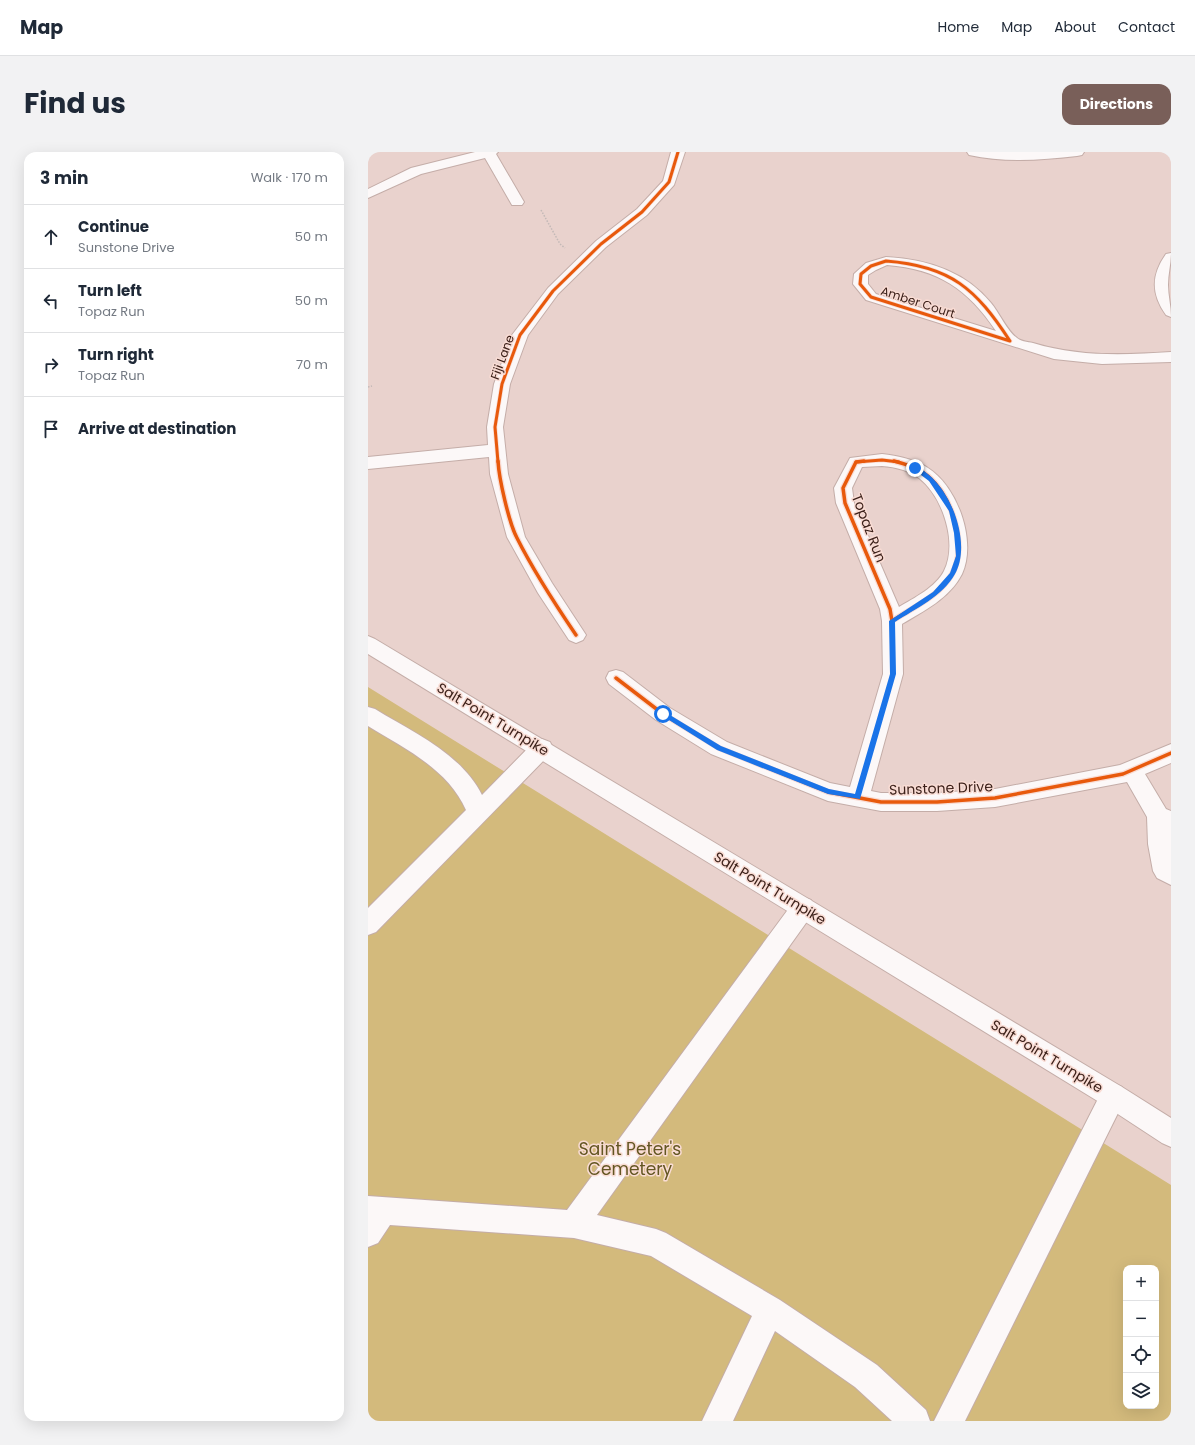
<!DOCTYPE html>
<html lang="en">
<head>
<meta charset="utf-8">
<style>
	:root { --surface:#fff; --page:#f2f2f3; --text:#1f2937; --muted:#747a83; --line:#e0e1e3; --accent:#795f59 }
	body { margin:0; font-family:Poppins,sans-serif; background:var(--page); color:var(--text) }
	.controls { position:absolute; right:12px; bottom:12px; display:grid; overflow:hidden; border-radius:8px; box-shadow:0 4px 16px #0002 }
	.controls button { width:36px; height:36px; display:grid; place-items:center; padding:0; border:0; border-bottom:1px solid var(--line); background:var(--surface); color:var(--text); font:20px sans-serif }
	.stop { position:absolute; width:12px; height:12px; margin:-9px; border:3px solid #1a73e8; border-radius:50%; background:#fff }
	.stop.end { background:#1a73e8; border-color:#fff; box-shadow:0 1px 4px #0008 }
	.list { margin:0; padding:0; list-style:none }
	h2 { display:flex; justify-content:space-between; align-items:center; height:52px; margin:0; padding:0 16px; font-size:17px }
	h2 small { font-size:13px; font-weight:400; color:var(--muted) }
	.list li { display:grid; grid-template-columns:26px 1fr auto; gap:12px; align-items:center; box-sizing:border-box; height:64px; padding:0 16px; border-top:1px solid var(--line) }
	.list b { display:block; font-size:15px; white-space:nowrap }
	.list p { margin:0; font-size:13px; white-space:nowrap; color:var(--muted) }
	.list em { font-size:13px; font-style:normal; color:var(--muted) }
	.icon { flex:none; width:22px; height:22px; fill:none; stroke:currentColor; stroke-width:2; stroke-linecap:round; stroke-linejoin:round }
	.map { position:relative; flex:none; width:803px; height:1269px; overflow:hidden; border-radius:12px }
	header { display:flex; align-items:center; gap:24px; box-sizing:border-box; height:56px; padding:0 20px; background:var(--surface); border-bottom:1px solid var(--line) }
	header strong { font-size:19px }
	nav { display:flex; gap:22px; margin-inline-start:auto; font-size:14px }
	.intro { display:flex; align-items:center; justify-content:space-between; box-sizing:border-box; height:96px; padding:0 24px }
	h1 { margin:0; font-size:28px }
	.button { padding:10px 18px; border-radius:12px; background:var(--accent); color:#fff; font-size:14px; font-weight:700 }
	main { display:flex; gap:24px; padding:0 24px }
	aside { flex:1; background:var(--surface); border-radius:12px; box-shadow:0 4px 16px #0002 }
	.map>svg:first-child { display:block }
	.green { fill:#d3ba7c; fill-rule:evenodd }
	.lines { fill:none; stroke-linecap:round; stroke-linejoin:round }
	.minor-casing { stroke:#c4ada8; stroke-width:2 }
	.major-casing { stroke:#c4ada8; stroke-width:2 }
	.path { stroke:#c3b9b7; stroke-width:1.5; stroke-dasharray:1.5 1.5; stroke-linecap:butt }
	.minor { fill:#fcf8f8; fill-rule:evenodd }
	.major { fill:#fcf8f8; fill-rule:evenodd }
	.cycleway-far1-casing { stroke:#f9dcd4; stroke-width:4.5 }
	.cycleway-casing { stroke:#f9dcd4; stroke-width:6 }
	.cycleway-far1 { stroke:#e8590c; stroke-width:3 }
	.cycleway { stroke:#e8590c; stroke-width:3.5 }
	.route { fill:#1a73e8 }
	.labels { text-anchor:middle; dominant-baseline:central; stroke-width:3; stroke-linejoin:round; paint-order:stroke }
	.far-street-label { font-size:12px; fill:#3c211a; stroke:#f9dcd4 }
	.street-label { font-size:14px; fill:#3c211a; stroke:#f9dcd4 }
	.near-park-label { font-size:17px; fill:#635622; stroke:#f9dcd4 }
</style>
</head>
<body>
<header>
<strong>Map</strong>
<nav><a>Home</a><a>Map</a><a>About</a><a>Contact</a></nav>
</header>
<div class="intro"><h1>Find us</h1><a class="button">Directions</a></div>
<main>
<aside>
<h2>3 min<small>Walk · 170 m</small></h2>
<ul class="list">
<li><svg class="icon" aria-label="ahead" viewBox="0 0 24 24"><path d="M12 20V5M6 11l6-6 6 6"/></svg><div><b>Continue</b><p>Sunstone Drive</p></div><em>50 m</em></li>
<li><svg class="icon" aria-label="left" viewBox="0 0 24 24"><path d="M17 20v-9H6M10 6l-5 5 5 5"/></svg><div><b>Turn left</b><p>Topaz Run</p></div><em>50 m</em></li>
<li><svg class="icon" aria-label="right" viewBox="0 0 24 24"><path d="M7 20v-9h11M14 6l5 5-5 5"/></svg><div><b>Turn right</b><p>Topaz Run</p></div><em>70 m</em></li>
<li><svg class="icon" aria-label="arrive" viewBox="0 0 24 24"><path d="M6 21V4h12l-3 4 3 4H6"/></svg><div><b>Arrive at destination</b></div></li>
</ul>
</aside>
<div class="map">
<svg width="803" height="1269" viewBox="0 0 803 1269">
	<rect width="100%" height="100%" fill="#e9d2cd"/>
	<!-- green -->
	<path class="green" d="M0,535l803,498v236h-803zM758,1116h30v138h-30z"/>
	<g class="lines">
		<defs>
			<path id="minor" d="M107,0h23l-2,2 28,48 -2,3h-10l-27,-47 -64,16 -53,24v-9l43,-21z
				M303,0h14l-11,33 -27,30 -41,32 -48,47 -30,41 -18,49 -7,43 5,47 17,63 27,46 34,52 -3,5 -7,3 -7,-3 -31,-47 -31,-56 -17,-63 -1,-17 -121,12v-12l120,-12 -1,-18 7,-43 18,-49 36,-47 48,-47 41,-32 26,-28z
				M599,0h117l-2,3 -5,1c-35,4 -73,7 -108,-1z
				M803,101c0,11 -3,21 -3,32 0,10 3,21 3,32l-5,-2c-15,-21 -15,-40 0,-61z
				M518,105c40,2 79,14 105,46 7,8 17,29 25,34 3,4 12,5 17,6 45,14 92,12 138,9v10l-69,2 -48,-5 -188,-59 -13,-16 1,-10 12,-11zM519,113c51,4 81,24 109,66l-120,-37 -8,-10v-9l8,-5z
				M514,302c16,2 33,5 46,14 30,19 49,74 34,106 -12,24 -38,37 -60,50l1,50 -32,117 10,2h56l58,-4 125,-24 51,-21v19l-26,11 21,35 5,2v74l-14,-7 -4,-7 -5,-27 -1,-27 -20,-35 -132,25 -58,4h-56l-53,-10 -117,-47 -55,-34 -47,-36 -3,-6 3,-6 7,-2 7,2 47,36 57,34 103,41 20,4 33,-113 -1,-53 -2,-12 -44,-106 -2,-15 16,-30zM514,314c14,1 26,4 37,12 24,19 39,65 25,93 -8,16 -30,27 -45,36l-45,-104 -2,-15 10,-21z
				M0,555l7,2c37,23 86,44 107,86l52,-53 8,-3 8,3 3,6 -3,6 -174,178 -8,3v-27l98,-98c-18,-41 -62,-62 -98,-84z
				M435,745l8,3 4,8 -4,8 -214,299 59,14 10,4 114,67 97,65 49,45 4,11h-38l-37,-34 -80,-56 -42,90h-31l50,-105 -101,-60 -77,-18 -184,-13 -12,18 -10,4v-51l199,14 228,-310z
				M745,931l9,4 4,9 -4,9 -157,316h-31l170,-334z"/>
			<path id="major" d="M0,484l7,3 747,448 49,31v29l-9,-4 -58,-38 -736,-451z"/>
		</defs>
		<!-- minor casing -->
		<use href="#minor" class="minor-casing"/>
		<!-- major casing -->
		<use href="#major" class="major-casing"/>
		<!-- path -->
		<path class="path" d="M173,58l19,34 5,4
			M0,235l4,-1"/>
		<!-- minor -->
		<use href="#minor" class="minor"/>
		<!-- major -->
		<use href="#major" class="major"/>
		<defs>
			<path id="cycleway-far1" d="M518,109c65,5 90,28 124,80l-139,-44 -11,-13 1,-10 10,-8z
				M130,310l-3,-35 7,-43 18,-49 33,-44 48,-47 41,-32 27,-30 9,-30
				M488,310l26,-2 17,2"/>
			<path id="cycleway" d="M130,309c1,18 11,62 19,77 17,34 38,66 59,97
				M496,309l-8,1 -13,26 2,15 45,106 2,12c20,-13 48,-25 60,-47 16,-29 0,-77 -24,-98 -10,-8 -22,-12 -34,-15
				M248,526l47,36 56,34 109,44 53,10h56l58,-4 128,-24 48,-21"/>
		</defs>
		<!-- cycleway-far1 casing -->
		<use href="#cycleway-far1" class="cycleway-far1-casing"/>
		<!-- cycleway casing -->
		<use href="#cycleway" class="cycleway-casing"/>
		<!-- cycleway-far1 -->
		<use href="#cycleway-far1" class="cycleway-far1"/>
		<!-- cycleway -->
		<use href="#cycleway" class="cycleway"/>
	</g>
	<!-- route -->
	<path class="route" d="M547,314c34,14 58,76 40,108 -12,22 -40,35 -60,48l1,52 -36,125 -32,-5 -111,-44 -56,-35v-3h4l56,34 108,43 26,5 35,-120 -1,-53 44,-29 17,-19 6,-17 -2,-23 -5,-22 -20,-30 -16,-12z"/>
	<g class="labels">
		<!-- far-street labels -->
		<g class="far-street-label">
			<text transform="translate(550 150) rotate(18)">Amber Court</text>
			<text transform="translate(134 205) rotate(-70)">Fiji Lane</text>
		</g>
		<!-- street labels -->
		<g class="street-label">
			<text transform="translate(501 376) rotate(69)">Topaz Run</text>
			<text transform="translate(125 567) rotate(31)">Salt Point Turnpike</text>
			<text transform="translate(573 636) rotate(-2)">Sunstone Drive</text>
			<text transform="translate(402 736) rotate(31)">Salt Point Turnpike</text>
			<text transform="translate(679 904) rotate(31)">Salt Point Turnpike</text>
		</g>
		<!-- near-park labels -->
		<g class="near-park-label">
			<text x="262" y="997">Saint Peter's<tspan x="262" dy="20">Cemetery</tspan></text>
		</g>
	</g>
</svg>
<div class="controls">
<button>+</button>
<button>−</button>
<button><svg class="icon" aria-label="locate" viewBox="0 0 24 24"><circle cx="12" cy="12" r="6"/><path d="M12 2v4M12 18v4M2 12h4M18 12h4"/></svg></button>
<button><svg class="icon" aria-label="layers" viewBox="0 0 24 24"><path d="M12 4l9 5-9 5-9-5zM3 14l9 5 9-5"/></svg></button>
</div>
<div class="stop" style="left:295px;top:562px"></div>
<div class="stop end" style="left:547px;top:316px"></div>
</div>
</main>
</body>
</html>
